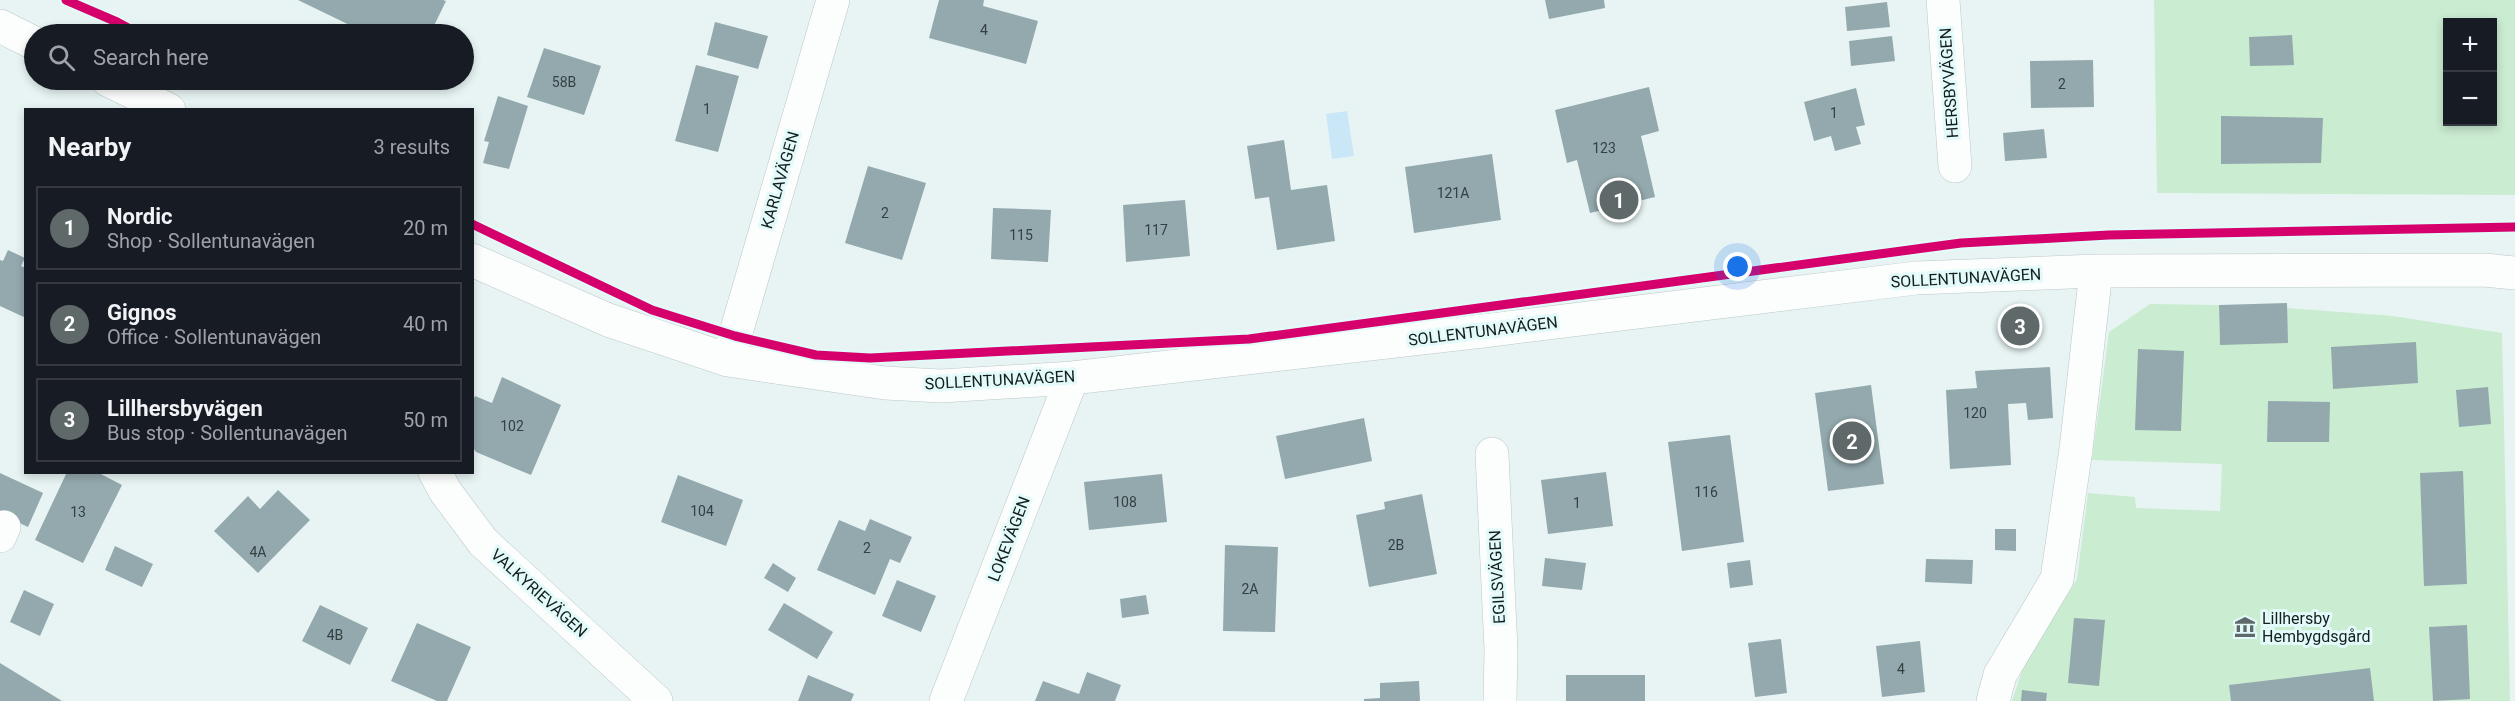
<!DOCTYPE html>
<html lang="en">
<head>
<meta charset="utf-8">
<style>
	:root { --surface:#171b24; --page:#20242c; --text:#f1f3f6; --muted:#9ea1a6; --line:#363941; --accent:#5f6969 }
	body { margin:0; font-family:Roboto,sans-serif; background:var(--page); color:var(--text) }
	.controls { position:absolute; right:18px; top:18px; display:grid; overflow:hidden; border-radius:0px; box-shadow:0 3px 9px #0003 }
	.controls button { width:54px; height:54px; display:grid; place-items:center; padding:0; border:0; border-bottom:2px solid var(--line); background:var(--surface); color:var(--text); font:30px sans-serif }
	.you { position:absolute; left:1738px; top:267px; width:21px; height:21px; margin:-15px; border:4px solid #fff; border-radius:50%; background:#1a73e8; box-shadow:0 0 0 9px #1a73e833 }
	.badge { display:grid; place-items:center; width:39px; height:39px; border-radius:50%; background:var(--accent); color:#fff; font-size:20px; font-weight:700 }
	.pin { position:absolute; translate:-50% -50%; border:3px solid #fff; box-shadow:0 2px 6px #0006 }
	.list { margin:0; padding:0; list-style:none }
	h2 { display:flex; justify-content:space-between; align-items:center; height:78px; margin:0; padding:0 24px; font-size:26px }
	h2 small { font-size:20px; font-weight:400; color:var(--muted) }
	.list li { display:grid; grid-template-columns:39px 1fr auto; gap:18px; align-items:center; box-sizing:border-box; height:84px; margin:0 12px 12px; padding:0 12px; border:2px solid var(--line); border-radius:0px }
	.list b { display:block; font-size:22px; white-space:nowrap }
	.list p { margin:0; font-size:20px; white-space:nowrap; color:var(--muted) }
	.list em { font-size:20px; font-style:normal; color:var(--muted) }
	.icon { flex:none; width:33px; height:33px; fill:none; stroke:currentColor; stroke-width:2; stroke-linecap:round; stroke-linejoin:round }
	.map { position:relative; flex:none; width:2515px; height:701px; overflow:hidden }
	.search { position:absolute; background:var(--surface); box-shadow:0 3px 9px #0003; left:24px; top:24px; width:450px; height:66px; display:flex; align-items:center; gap:15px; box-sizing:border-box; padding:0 21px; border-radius:33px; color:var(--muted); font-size:22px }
	.panel { position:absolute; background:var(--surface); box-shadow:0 3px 9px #0003; left:24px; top:108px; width:450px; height:366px; border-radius:0px }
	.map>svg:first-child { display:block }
	.green { fill:#caecd1; fill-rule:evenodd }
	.water { fill:#cae7f8 }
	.building { fill:#93a9ad }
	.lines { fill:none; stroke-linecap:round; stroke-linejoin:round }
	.minor-casing { stroke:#bdc7c7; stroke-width:34 }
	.minor { stroke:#fcfdfd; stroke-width:33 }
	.cycleway-casing { stroke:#e2faf9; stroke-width:13 }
	.cycleway { stroke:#d6006c; stroke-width:9 }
	.labels { text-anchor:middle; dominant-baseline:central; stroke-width:6; stroke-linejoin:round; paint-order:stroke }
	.number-label { font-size:14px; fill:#344142 }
	.street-label { font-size:16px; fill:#151e1e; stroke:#e2faf9 }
	.poi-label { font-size:16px; fill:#151e1e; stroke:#e2faf9; text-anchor:start }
</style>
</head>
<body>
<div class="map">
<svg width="2515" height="701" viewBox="0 0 2515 701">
	<rect width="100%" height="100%" fill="#e8f4f4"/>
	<!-- green -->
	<path class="green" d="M2154,0h361v195l-358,-2zM2448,22h44v100h-44z
		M2150,304l69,1 1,39 67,-36 106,8 109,17 8,368h-498l12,-36 53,-86 11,-86 47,4 1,11 84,3 2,-47 -130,-4 17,-128z"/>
	<!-- water -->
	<path class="water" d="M1347,111l7,45 -22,3 -6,-45z"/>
	<!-- building -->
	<path class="building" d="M298,0h145l3,1 -16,33h-62z
		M939,0h45l-1,6 55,15 -12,43 -97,-26z
		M1545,0h59l1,8 -56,11z
		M1887,2l3,25 -43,4 -2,-24z
		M715,22l53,14 -10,33 -51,-14z
		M2292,35l2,30 -44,1 -1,-29z
		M1892,36l3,25 -44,5 -2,-25z
		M544,48l57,18 -17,49 -57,-18z
		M2093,60l1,47 -63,1 -1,-47z
		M696,65l43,11 -21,76 -43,-11z
		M1649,87l10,44 -18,5 14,61 -65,16 -13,-53 -10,3 -12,-53z
		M1856,88l9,37 -9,2 5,17 -26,7 -4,-15 -17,5 -10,-39z
		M498,96l30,10 -19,63 -26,-6 6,-21 -5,-1z
		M2221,116l102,2 -2,45 -100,1z
		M2044,129l3,29 -42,3 -2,-28z
		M1284,140l7,50 36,-5 8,56 -58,9 -8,-53 -14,2 -8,-53z
		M1492,154l9,66 -87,13 -9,-66z
		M868,166l58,17 -24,77 -57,-17z
		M1185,200l5,56 -64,6 -3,-57z
		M993,208l58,2 -3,52 -57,-3z
		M8,250l17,8 -4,8 5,2v50l-26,-12v-46l3,1z
		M2287,303l1,40 -68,2 -1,-40z
		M2416,342l2,41 -85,6 -2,-42z
		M2138,349l46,2 -3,80 -46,-1z
		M2050,367l3,51 -25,2 -2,-17 -18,1 3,61 -61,4 -4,-79 31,-2 -2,-17z
		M502,377l59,28 -30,70 -55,-23 -4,-6v-43l3,-7 17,7z
		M1871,385l13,99 -56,7 -13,-98z
		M2488,387l3,37 -32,3 -3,-37z
		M2268,401l62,1 -1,40h-62z
		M1364,418l8,43 -87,18 -9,-43z
		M1730,435l14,107 -62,9 -14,-109z
		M2463,471l4,113 -43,2 -4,-113z
		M67,472h30l25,13 -39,78 -48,-23z
		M1606,472l7,54 -65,8 -7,-54z
		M0,473l43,20 -15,34 -28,-13z
		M1162,474l5,48 -78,8 -5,-48z
		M678,475l65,25 -17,46 -65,-24z
		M278,490l32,30 -52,53 -44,-42 34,-35 12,13z
		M1422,494l15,80 -68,13 -13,-72 29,-6 -1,-7z
		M870,519l42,18 -12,26 -10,-4 -15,36 -58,-25 22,-50 26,11z
		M1995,529h21v22l-21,-1z
		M1225,545l53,2 -3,85 -52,-1z
		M115,546l38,18 -11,23 -37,-17z
		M1545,558l41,5 -4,27 -40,-4z
		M1926,559l47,1 -1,24 -47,-2z
		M1750,560l3,25 -23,3 -3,-25z
		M773,563l23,15 -8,14 -24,-14z
		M897,580l39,16 -15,36 -39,-16z
		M24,590l30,14 -14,32 -30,-14z
		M1146,595l3,19 -27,4 -2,-19z
		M784,603l49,29 -16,27 -49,-29z
		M320,605l48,23 -18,37 -48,-24z
		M2074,618l31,2 -6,66 -31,-3z
		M417,623l54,24 -24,54h-10l-46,-20z
		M2467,625l3,74 -37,2 -4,-74z
		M1781,639l6,54 -32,4 -7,-54z
		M1920,641l5,51 -43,5 -6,-51z
		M0,663l62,38h-62z
		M2370,668l4,33h-143l-2,-16z
		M1087,672l34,13 -6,16h-80l8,-20 36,13z
		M808,675l46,19 -3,7h-53z
		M1566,675h79v26h-79z
		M1419,681l1,20h-56v-2l16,-1v-15z
		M2022,690l25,3 -1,8h-25z"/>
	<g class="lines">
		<defs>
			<path id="minor" d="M1943,0l12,166
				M0,26l34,17
				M108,80l61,30
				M472,260l136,60 120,40 157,23 56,3 131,-8 411,-47 433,-53 180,-7 388,-1 31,3
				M728,360l105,-360
				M1492,454l9,196 -1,51
				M435,472l10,19 38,51 173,159
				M0,536l4,-9
				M946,701l126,-323
				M1993,701l7,-26 57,-96 19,-130 20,-178"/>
		</defs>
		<!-- minor casing -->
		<use href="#minor" class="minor-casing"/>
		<!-- minor -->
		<use href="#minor" class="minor"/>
		<defs>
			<path id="cycleway" d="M66,0l51,22 22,12
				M472,224l180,86 83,26 81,19 54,3 379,-19 712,-96 148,-8 406,-8"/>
		</defs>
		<!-- cycleway casing -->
		<use href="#cycleway" class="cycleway-casing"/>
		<!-- cycleway -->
		<use href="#cycleway" class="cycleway"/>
	</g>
	<!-- icons -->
	<defs>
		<symbol id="museum-bare" viewBox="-9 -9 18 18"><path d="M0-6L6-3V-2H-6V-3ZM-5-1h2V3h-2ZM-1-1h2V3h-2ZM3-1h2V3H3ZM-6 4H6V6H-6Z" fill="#5f6969" stroke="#e2faf9" stroke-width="2.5" paint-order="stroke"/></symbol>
	</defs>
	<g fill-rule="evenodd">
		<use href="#museum-bare" x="2230" y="612" width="30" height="30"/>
	</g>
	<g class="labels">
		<!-- number labels -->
		<g class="number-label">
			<text x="984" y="30">4</text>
			<text x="564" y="82">58B</text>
			<text x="2062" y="84">2</text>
			<text x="707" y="109">1</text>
			<text x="1834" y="113">1</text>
			<text x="1604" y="148">123</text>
			<text x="1453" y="193">121A</text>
			<text x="885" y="213">2</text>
			<text x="1156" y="230">117</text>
			<text x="1021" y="235">115</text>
			<text x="1975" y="413">120</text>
			<text x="512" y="426">102</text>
			<text x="1706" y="492">116</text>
			<text x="1125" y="502">108</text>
			<text x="1577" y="503">1</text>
			<text x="702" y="511">104</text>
			<text x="78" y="512">13</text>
			<text x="1396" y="545">2B</text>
			<text x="867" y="548">2</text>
			<text x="258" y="552">4A</text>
			<text x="1250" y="589">2A</text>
			<text x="335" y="635">4B</text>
			<text x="1901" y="669">4</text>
		</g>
		<!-- street labels -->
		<g class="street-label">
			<text transform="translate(1949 83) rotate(-94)">HERSBYVÄGEN</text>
			<text transform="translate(780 180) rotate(-74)">KARLAVÄGEN</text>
			<text transform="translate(1966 278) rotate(-3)">SOLLENTUNAVÄGEN</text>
			<text transform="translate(1483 331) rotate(-7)">SOLLENTUNAVÄGEN</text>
			<text transform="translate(1000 380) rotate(-3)">SOLLENTUNAVÄGEN</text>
			<text transform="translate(1009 539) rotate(-69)">LOKEVÄGEN</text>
			<text transform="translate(1497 577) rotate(-93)">EGILSVÄGEN</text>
			<text transform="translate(539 593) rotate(42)">VALKYRIEVÄGEN</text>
		</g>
		<!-- poi labels -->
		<g class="poi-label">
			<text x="2262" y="618">Lillhersby<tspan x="2262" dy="18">Hembygdsgård</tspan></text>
		</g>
	</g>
</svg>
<div class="controls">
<button>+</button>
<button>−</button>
</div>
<div class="you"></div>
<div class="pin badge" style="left:1619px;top:200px">1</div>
<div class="pin badge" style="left:1852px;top:441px">2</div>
<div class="pin badge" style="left:2020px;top:326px">3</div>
<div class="search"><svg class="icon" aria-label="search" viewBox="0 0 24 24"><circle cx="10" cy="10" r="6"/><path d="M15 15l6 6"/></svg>Search here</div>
<section class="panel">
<h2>Nearby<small>3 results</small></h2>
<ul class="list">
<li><span class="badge">1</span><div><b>Nordic</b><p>Shop · Sollentunavägen</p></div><em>20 m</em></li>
<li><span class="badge">2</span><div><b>Gignos</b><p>Office · Sollentunavägen</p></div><em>40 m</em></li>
<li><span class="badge">3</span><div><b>Lillhersbyvägen</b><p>Bus stop · Sollentunavägen</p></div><em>50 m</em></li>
</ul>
</section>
</div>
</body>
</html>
